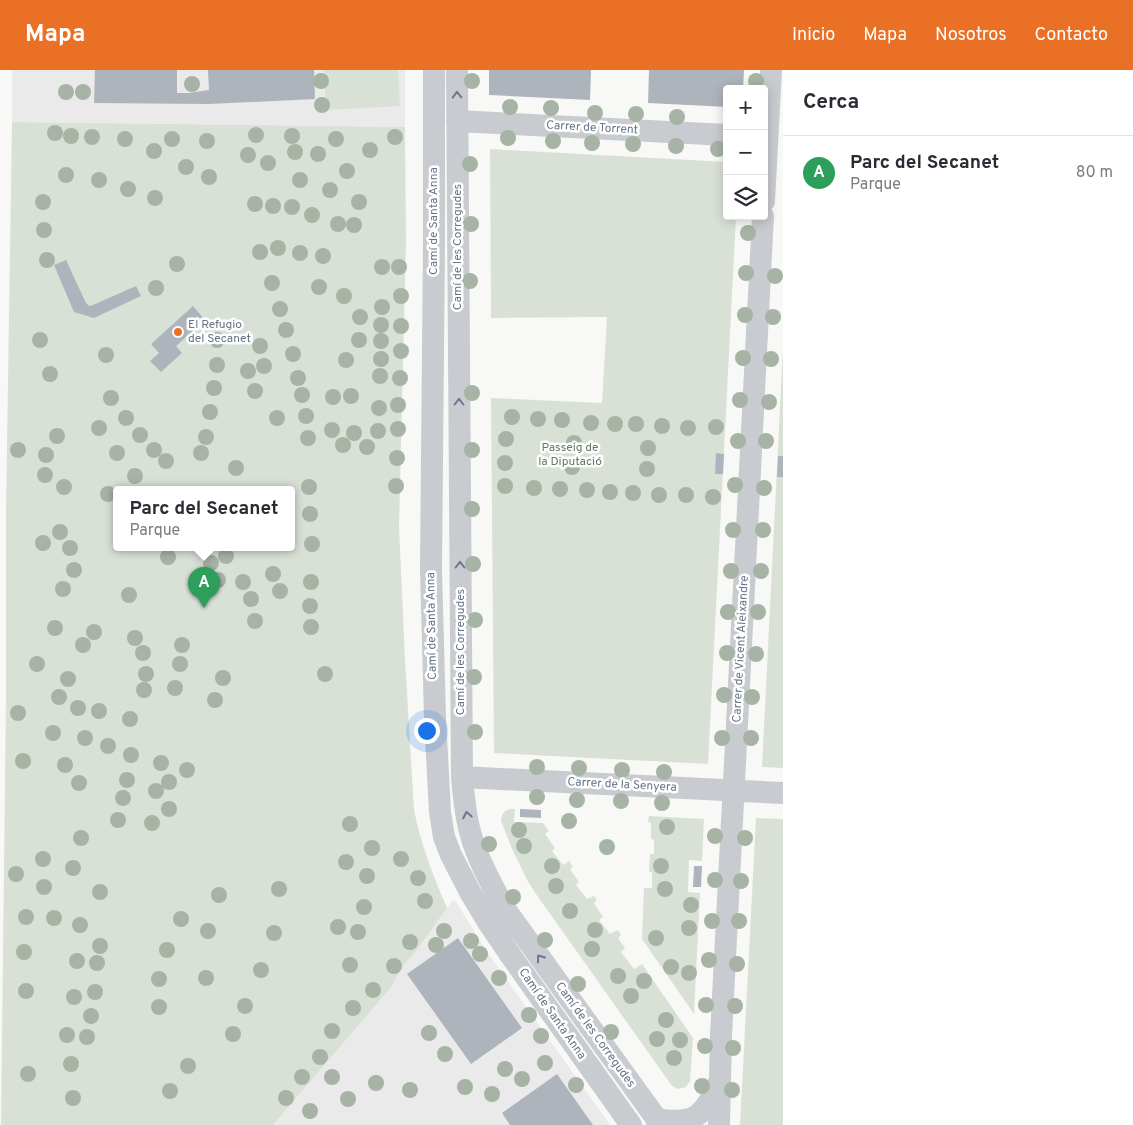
<!DOCTYPE html>
<html lang="es">
<head>
<meta charset="utf-8">
<style>
	:root { --surface:#fff; --page:#f2f2f3; --text:#2b2b33; --muted:#7c7c81; --line:#e1e1e2; --accent:#ea7025 }
	body { margin:0; font-family:Overpass,sans-serif; background:var(--page); color:var(--text) }
	.controls { position:absolute; right:15px; top:15px; display:grid; overflow:hidden; border-radius:5px; box-shadow:0 2px 12px #0003 }
	.controls button { width:45px; height:45px; display:grid; place-items:center; padding:0; border:0; border-bottom:1px solid var(--line); background:var(--surface); color:var(--text); font:25px sans-serif }
	.you { position:absolute; left:426px; top:660px; width:18px; height:18px; margin:-12px; border:4px solid #fff; border-radius:50%; background:#1a73e8; box-shadow:0 0 0 8px #1a73e833 }
	.badge { display:grid; place-items:center; width:32px; height:32px; border-radius:50%; background:var(--accent); color:#fff; font-size:16px; font-weight:700 }
	.pin { position:absolute; translate:-50% -41px; filter:drop-shadow(0 1px 2px #0008) }
	.pin::after { content:''; position:absolute; top:26px; width:18px; height:15px; background:inherit; clip-path:polygon(0 0,100% 0,50% 100%) }
	.popup { position:absolute; left:113px; top:416px; width:182px; height:65px; box-sizing:border-box; display:grid; place-content:center; border-radius:5px; background:var(--surface); filter:drop-shadow(0 1px 4px #0005); font-size:16px; white-space:nowrap; color:var(--muted) }
	.popup b { font-size:19px; color:var(--text) }
	.popup::after { content:''; position:absolute; left:50%; top:100%; margin-left:-10px; border:10px solid transparent; border-top-color:var(--surface) }
	.list { margin:0; padding:0; list-style:none }
	h2 { display:flex; justify-content:space-between; align-items:center; height:65px; margin:0; padding:0 20px; font-size:21px }
	h2 small { font-size:16px; font-weight:400; color:var(--muted) }
	.list li { display:grid; grid-template-columns:32px 1fr auto; gap:15px; align-items:center; box-sizing:border-box; height:75px; padding:0 20px; border-top:1px solid var(--line) }
	.list b { display:block; font-size:19px; white-space:nowrap }
	.list p { margin:0; font-size:16px; white-space:nowrap; color:var(--muted) }
	.list em { font-size:16px; font-style:normal; color:var(--muted) }
	.icon { flex:none; width:28px; height:28px; fill:none; stroke:currentColor; stroke-width:2; stroke-linecap:round; stroke-linejoin:round }
	.map { position:relative; flex:none; width:783px; height:1055px; overflow:hidden }
	header { display:flex; align-items:center; gap:30px; box-sizing:border-box; height:70px; padding:0 25px; background:var(--accent); color:#fff }
	header strong { font-size:24px }
	nav { display:flex; gap:28px; margin-inline-start:auto; font-size:18px }
	main { display:flex }
	aside { flex:1; background:var(--surface) }
	.map>svg:first-child { display:block }
	.built { fill:#e9eae9 }
	.green { fill:#d9e1d7; fill-rule:evenodd }
	.building { fill:#aeb4bc }
	.lines { fill:none; stroke-linecap:round; stroke-linejoin:round }
	.minor { stroke:#c8cbcf; stroke-width:22 }
	.tree { fill:#a6b3a5 }
	.oneway { stroke:#6b788c }
	.poi-dot { fill:#ea7025; stroke:#fff; stroke-width:2 }
	.labels { text-anchor:middle; dominant-baseline:central; stroke-width:5; stroke-linejoin:round; paint-order:stroke }
	.street-label { font-size:12px; fill:#667488; stroke:#fff }
	.poi-label { font-size:12px; fill:#667488; stroke:#fff; text-anchor:start }
	.park-label { font-size:12px; fill:#637a62; stroke:#fff }
</style>
</head>
<body>
<header>
<strong>Mapa</strong>
<nav><a>Inicio</a><a>Mapa</a><a>Nosotros</a><a>Contacto</a></nav>
</header>
<main>
<div class="map">
<svg width="783" height="1055" viewBox="0 0 783 1055">
	<rect width="100%" height="100%" fill="#f8f9f6"/>
	<!-- built -->
	<path class="built" d="M12,0h393v57l-393,-5z
		M455,830l30,49 125,176h-337l120,-140 8,-17 16,-18 35,-49z"/>
	<!-- green -->
	<path class="green" d="M324,0h74l2,36 -74,4z
		M12,52l393,5 1,115 -7,284 6,134 9,150c7,34 19,66 33,98l-30,42 -16,18 -8,17 -120,140h-272l5,-428v-188zM116,419h176v58h-176z
		M490,79l237,13v54h9l-28,548 -214,-11 -3,-355 111,5 5,-86 -116,1z
		M783,278v420l-21,-1z
		M510,739h5l-1,13 29,1 6,8 -4,3 10,14 -3,3 11,14 6,-4 4,6 -3,2 9,13 -3,3 11,14 7,-3 3,4 -3,3 9,14 -4,3 11,14 8,-4 3,5 -3,3 7,10 -4,4 13,17 8,-5 51,74 -3,43 -4,6 -8,2 -6,-3 -136,-192 -9,-14 -14,-29 -12,-30 1,-6 3,-4z
		M649,746l55,3 -2,42 -13,-1 -1,32 12,1 -6,121 -52,-75 2,-51h8v-16h-3l1,-18h4v-14l-3,-1v-16l-3,-1z
		M756,748l27,1v306h-43z"/>
	<!-- building -->
	<path class="building" d="M95,0h82v23h12l20,-3 -1,-20h106l1,29 -106,5 -115,-1z
		M489,0h102l-1,30 -101,-5z
		M649,0h95l-1,19h-16v18l-79,-4z
		M66,190l20,43 3,3 4,-1 43,-19 5,10 -47,22 -20,-6 -20,-47z
		M193,236l12,14 -29,26 6,7 -21,19 -11,-11 9,-8 -8,-9z
		M716,383l8,1 -1,20h-8z
		M778,386h5v21h-6z
		M520,739l21,1v8l-21,-1z
		M694,796h8l-1,21h-8z
		M458,868l64,90 -51,36 -64,-90z
		M557,1004l36,51h-83l-8,-12z"/>
	<g class="lines">
		<!-- minor -->
		<path class="minor" d="M434,0v171l-3,329 4,147 5,95 4,25 7,18 19,37 18,30 23,34 120,169
			M457,0l5,707c2,22 4,44 11,65 8,24 20,45 32,67l156,216
			M457,51l270,14
			M764,131l7,-131
			M462,707l321,16
			M656,1049c37,6 47,-1 62,-35
			M719,1055l2,-89 42,-820"/>
	</g>
	<!-- trees -->
	<g class="tree">
		<circle cx="321" cy="11" r="8"/>
		<circle cx="472" cy="11" r="8"/>
		<circle cx="756" cy="11" r="8"/>
		<circle cx="192" cy="14" r="8"/>
		<circle cx="66" cy="22" r="8"/>
		<circle cx="83" cy="22" r="8"/>
		<circle cx="322" cy="35" r="8"/>
		<circle cx="510" cy="37" r="8"/>
		<circle cx="551" cy="38" r="8"/>
		<circle cx="595" cy="43" r="8"/>
		<circle cx="636" cy="44" r="8"/>
		<circle cx="677" cy="47" r="8"/>
		<circle cx="55" cy="63" r="8"/>
		<circle cx="256" cy="65" r="8"/>
		<circle cx="71" cy="66" r="8"/>
		<circle cx="292" cy="66" r="8"/>
		<circle cx="92" cy="67" r="8"/>
		<circle cx="395" cy="67" r="8"/>
		<circle cx="508" cy="68" r="8"/>
		<circle cx="125" cy="69" r="8"/>
		<circle cx="172" cy="69" r="8"/>
		<circle cx="336" cy="69" r="8"/>
		<circle cx="207" cy="71" r="8"/>
		<circle cx="553" cy="71" r="8"/>
		<circle cx="592" cy="73" r="8"/>
		<circle cx="633" cy="74" r="8"/>
		<circle cx="676" cy="76" r="8"/>
		<circle cx="718" cy="79" r="8"/>
		<circle cx="370" cy="80" r="8"/>
		<circle cx="154" cy="81" r="8"/>
		<circle cx="295" cy="82" r="8"/>
		<circle cx="318" cy="84" r="8"/>
		<circle cx="248" cy="85" r="8"/>
		<circle cx="268" cy="93" r="8"/>
		<circle cx="470" cy="94" r="8"/>
		<circle cx="186" cy="97" r="8"/>
		<circle cx="347" cy="101" r="8"/>
		<circle cx="66" cy="105" r="8"/>
		<circle cx="209" cy="107" r="8"/>
		<circle cx="99" cy="110" r="8"/>
		<circle cx="300" cy="110" r="8"/>
		<circle cx="128" cy="119" r="8"/>
		<circle cx="330" cy="120" r="8"/>
		<circle cx="155" cy="128" r="8"/>
		<circle cx="43" cy="132" r="8"/>
		<circle cx="359" cy="132" r="8"/>
		<circle cx="255" cy="134" r="8"/>
		<circle cx="273" cy="136" r="8"/>
		<circle cx="292" cy="137" r="8"/>
		<circle cx="312" cy="145" r="8"/>
		<circle cx="338" cy="154" r="8"/>
		<circle cx="471" cy="154" r="8"/>
		<circle cx="354" cy="155" r="8"/>
		<circle cx="44" cy="160" r="8"/>
		<circle cx="748" cy="163" r="8"/>
		<circle cx="278" cy="178" r="8"/>
		<circle cx="260" cy="182" r="8"/>
		<circle cx="300" cy="183" r="8"/>
		<circle cx="323" cy="186" r="8"/>
		<circle cx="47" cy="190" r="8"/>
		<circle cx="177" cy="194" r="8"/>
		<circle cx="382" cy="197" r="8"/>
		<circle cx="399" cy="197" r="8"/>
		<circle cx="746" cy="203" r="8"/>
		<circle cx="775" cy="206" r="8"/>
		<circle cx="470" cy="211" r="8"/>
		<circle cx="272" cy="213" r="8"/>
		<circle cx="319" cy="217" r="8"/>
		<circle cx="156" cy="218" r="8"/>
		<circle cx="344" cy="226" r="8"/>
		<circle cx="401" cy="226" r="8"/>
		<circle cx="382" cy="237" r="8"/>
		<circle cx="280" cy="239" r="8"/>
		<circle cx="745" cy="245" r="8"/>
		<circle cx="360" cy="247" r="8"/>
		<circle cx="773" cy="247" r="8"/>
		<circle cx="381" cy="255" r="8"/>
		<circle cx="401" cy="256" r="8"/>
		<circle cx="286" cy="260" r="8"/>
		<circle cx="40" cy="270" r="8"/>
		<circle cx="217" cy="270" r="8"/>
		<circle cx="359" cy="270" r="8"/>
		<circle cx="381" cy="271" r="8"/>
		<circle cx="260" cy="276" r="8"/>
		<circle cx="401" cy="281" r="8"/>
		<circle cx="293" cy="284" r="8"/>
		<circle cx="106" cy="285" r="8"/>
		<circle cx="743" cy="288" r="8"/>
		<circle cx="381" cy="289" r="8"/>
		<circle cx="771" cy="289" r="8"/>
		<circle cx="346" cy="290" r="8"/>
		<circle cx="217" cy="295" r="8"/>
		<circle cx="264" cy="296" r="8"/>
		<circle cx="248" cy="301" r="8"/>
		<circle cx="50" cy="304" r="8"/>
		<circle cx="380" cy="306" r="8"/>
		<circle cx="298" cy="308" r="8"/>
		<circle cx="400" cy="308" r="8"/>
		<circle cx="214" cy="318" r="8"/>
		<circle cx="255" cy="321" r="8"/>
		<circle cx="472" cy="323" r="8"/>
		<circle cx="302" cy="325" r="8"/>
		<circle cx="351" cy="326" r="8"/>
		<circle cx="333" cy="327" r="8"/>
		<circle cx="111" cy="328" r="8"/>
		<circle cx="740" cy="330" r="8"/>
		<circle cx="769" cy="332" r="8"/>
		<circle cx="398" cy="335" r="8"/>
		<circle cx="379" cy="338" r="8"/>
		<circle cx="210" cy="342" r="8"/>
		<circle cx="306" cy="346" r="8"/>
		<circle cx="512" cy="347" r="8"/>
		<circle cx="126" cy="348" r="8"/>
		<circle cx="277" cy="348" r="8"/>
		<circle cx="538" cy="349" r="8"/>
		<circle cx="562" cy="350" r="8"/>
		<circle cx="591" cy="353" r="8"/>
		<circle cx="615" cy="354" r="8"/>
		<circle cx="636" cy="354" r="8"/>
		<circle cx="662" cy="356" r="8"/>
		<circle cx="716" cy="357" r="8"/>
		<circle cx="99" cy="358" r="8"/>
		<circle cx="688" cy="358" r="8"/>
		<circle cx="398" cy="359" r="8"/>
		<circle cx="332" cy="360" r="8"/>
		<circle cx="378" cy="361" r="8"/>
		<circle cx="354" cy="363" r="8"/>
		<circle cx="140" cy="365" r="8"/>
		<circle cx="57" cy="366" r="8"/>
		<circle cx="206" cy="367" r="8"/>
		<circle cx="308" cy="368" r="8"/>
		<circle cx="506" cy="369" r="8"/>
		<circle cx="738" cy="371" r="8"/>
		<circle cx="766" cy="371" r="8"/>
		<circle cx="574" cy="373" r="8"/>
		<circle cx="343" cy="375" r="8"/>
		<circle cx="367" cy="377" r="8"/>
		<circle cx="648" cy="378" r="8"/>
		<circle cx="18" cy="380" r="8"/>
		<circle cx="154" cy="380" r="8"/>
		<circle cx="472" cy="380" r="8"/>
		<circle cx="117" cy="383" r="8"/>
		<circle cx="201" cy="383" r="8"/>
		<circle cx="46" cy="385" r="8"/>
		<circle cx="397" cy="388" r="8"/>
		<circle cx="166" cy="391" r="8"/>
		<circle cx="505" cy="393" r="8"/>
		<circle cx="572" cy="397" r="8"/>
		<circle cx="236" cy="398" r="8"/>
		<circle cx="647" cy="399" r="8"/>
		<circle cx="45" cy="405" r="8"/>
		<circle cx="135" cy="406" r="8"/>
		<circle cx="735" cy="415" r="8"/>
		<circle cx="396" cy="416" r="8"/>
		<circle cx="505" cy="416" r="8"/>
		<circle cx="64" cy="417" r="8"/>
		<circle cx="309" cy="417" r="8"/>
		<circle cx="534" cy="418" r="8"/>
		<circle cx="764" cy="418" r="8"/>
		<circle cx="560" cy="419" r="8"/>
		<circle cx="587" cy="420" r="8"/>
		<circle cx="610" cy="422" r="8"/>
		<circle cx="633" cy="423" r="8"/>
		<circle cx="108" cy="424" r="8"/>
		<circle cx="659" cy="425" r="8"/>
		<circle cx="686" cy="425" r="8"/>
		<circle cx="713" cy="427" r="8"/>
		<circle cx="472" cy="439" r="8"/>
		<circle cx="310" cy="444" r="8"/>
		<circle cx="733" cy="460" r="8"/>
		<circle cx="763" cy="460" r="8"/>
		<circle cx="60" cy="462" r="8"/>
		<circle cx="43" cy="473" r="8"/>
		<circle cx="312" cy="474" r="8"/>
		<circle cx="70" cy="478" r="8"/>
		<circle cx="226" cy="486" r="8"/>
		<circle cx="168" cy="487" r="8"/>
		<circle cx="211" cy="493" r="8"/>
		<circle cx="473" cy="494" r="8"/>
		<circle cx="74" cy="500" r="8"/>
		<circle cx="731" cy="501" r="8"/>
		<circle cx="761" cy="501" r="8"/>
		<circle cx="273" cy="504" r="8"/>
		<circle cx="218" cy="510" r="8"/>
		<circle cx="243" cy="512" r="8"/>
		<circle cx="311" cy="512" r="8"/>
		<circle cx="63" cy="519" r="8"/>
		<circle cx="280" cy="521" r="8"/>
		<circle cx="129" cy="525" r="8"/>
		<circle cx="251" cy="529" r="8"/>
		<circle cx="310" cy="536" r="8"/>
		<circle cx="728" cy="542" r="8"/>
		<circle cx="758" cy="542" r="8"/>
		<circle cx="475" cy="550" r="8"/>
		<circle cx="255" cy="551" r="8"/>
		<circle cx="311" cy="557" r="8"/>
		<circle cx="55" cy="558" r="8"/>
		<circle cx="94" cy="562" r="8"/>
		<circle cx="135" cy="568" r="8"/>
		<circle cx="83" cy="575" r="8"/>
		<circle cx="182" cy="575" r="8"/>
		<circle cx="143" cy="583" r="8"/>
		<circle cx="727" cy="583" r="8"/>
		<circle cx="756" cy="584" r="8"/>
		<circle cx="37" cy="594" r="8"/>
		<circle cx="180" cy="594" r="8"/>
		<circle cx="146" cy="604" r="8"/>
		<circle cx="325" cy="604" r="8"/>
		<circle cx="474" cy="607" r="8"/>
		<circle cx="223" cy="608" r="8"/>
		<circle cx="68" cy="609" r="8"/>
		<circle cx="175" cy="618" r="8"/>
		<circle cx="144" cy="620" r="8"/>
		<circle cx="724" cy="625" r="8"/>
		<circle cx="59" cy="627" r="8"/>
		<circle cx="752" cy="627" r="8"/>
		<circle cx="215" cy="630" r="8"/>
		<circle cx="78" cy="638" r="8"/>
		<circle cx="99" cy="641" r="8"/>
		<circle cx="18" cy="643" r="8"/>
		<circle cx="130" cy="649" r="8"/>
		<circle cx="475" cy="662" r="8"/>
		<circle cx="53" cy="663" r="8"/>
		<circle cx="85" cy="668" r="8"/>
		<circle cx="722" cy="668" r="8"/>
		<circle cx="751" cy="668" r="8"/>
		<circle cx="108" cy="676" r="8"/>
		<circle cx="131" cy="685" r="8"/>
		<circle cx="23" cy="691" r="8"/>
		<circle cx="161" cy="693" r="8"/>
		<circle cx="65" cy="695" r="8"/>
		<circle cx="537" cy="697" r="8"/>
		<circle cx="579" cy="698" r="8"/>
		<circle cx="187" cy="700" r="8"/>
		<circle cx="622" cy="700" r="8"/>
		<circle cx="664" cy="702" r="8"/>
		<circle cx="127" cy="710" r="8"/>
		<circle cx="169" cy="712" r="8"/>
		<circle cx="79" cy="713" r="8"/>
		<circle cx="156" cy="721" r="8"/>
		<circle cx="537" cy="727" r="8"/>
		<circle cx="123" cy="728" r="8"/>
		<circle cx="577" cy="730" r="8"/>
		<circle cx="621" cy="731" r="8"/>
		<circle cx="662" cy="733" r="8"/>
		<circle cx="169" cy="739" r="8"/>
		<circle cx="118" cy="750" r="8"/>
		<circle cx="569" cy="751" r="8"/>
		<circle cx="152" cy="753" r="8"/>
		<circle cx="350" cy="754" r="8"/>
		<circle cx="667" cy="757" r="8"/>
		<circle cx="519" cy="760" r="8"/>
		<circle cx="715" cy="766" r="8"/>
		<circle cx="81" cy="768" r="8"/>
		<circle cx="745" cy="768" r="8"/>
		<circle cx="489" cy="774" r="8"/>
		<circle cx="524" cy="776" r="8"/>
		<circle cx="607" cy="777" r="8"/>
		<circle cx="372" cy="778" r="8"/>
		<circle cx="43" cy="789" r="8"/>
		<circle cx="401" cy="789" r="8"/>
		<circle cx="346" cy="792" r="8"/>
		<circle cx="552" cy="796" r="8"/>
		<circle cx="661" cy="796" r="8"/>
		<circle cx="73" cy="798" r="8"/>
		<circle cx="16" cy="804" r="8"/>
		<circle cx="367" cy="806" r="8"/>
		<circle cx="418" cy="808" r="8"/>
		<circle cx="715" cy="810" r="8"/>
		<circle cx="741" cy="811" r="8"/>
		<circle cx="556" cy="816" r="8"/>
		<circle cx="44" cy="817" r="8"/>
		<circle cx="279" cy="819" r="8"/>
		<circle cx="665" cy="819" r="8"/>
		<circle cx="100" cy="822" r="8"/>
		<circle cx="219" cy="825" r="8"/>
		<circle cx="513" cy="827" r="8"/>
		<circle cx="425" cy="831" r="8"/>
		<circle cx="691" cy="835" r="8"/>
		<circle cx="364" cy="837" r="8"/>
		<circle cx="570" cy="841" r="8"/>
		<circle cx="26" cy="847" r="8"/>
		<circle cx="54" cy="848" r="8"/>
		<circle cx="181" cy="849" r="8"/>
		<circle cx="712" cy="851" r="8"/>
		<circle cx="739" cy="851" r="8"/>
		<circle cx="80" cy="855" r="8"/>
		<circle cx="338" cy="857" r="8"/>
		<circle cx="689" cy="858" r="8"/>
		<circle cx="595" cy="860" r="8"/>
		<circle cx="208" cy="861" r="8"/>
		<circle cx="444" cy="861" r="8"/>
		<circle cx="358" cy="862" r="8"/>
		<circle cx="274" cy="863" r="8"/>
		<circle cx="656" cy="868" r="8"/>
		<circle cx="545" cy="870" r="8"/>
		<circle cx="471" cy="871" r="8"/>
		<circle cx="410" cy="872" r="8"/>
		<circle cx="436" cy="875" r="8"/>
		<circle cx="100" cy="876" r="8"/>
		<circle cx="592" cy="879" r="8"/>
		<circle cx="167" cy="880" r="8"/>
		<circle cx="24" cy="882" r="8"/>
		<circle cx="480" cy="884" r="8"/>
		<circle cx="709" cy="890" r="8"/>
		<circle cx="77" cy="891" r="8"/>
		<circle cx="97" cy="893" r="8"/>
		<circle cx="737" cy="894" r="8"/>
		<circle cx="350" cy="895" r="8"/>
		<circle cx="394" cy="896" r="8"/>
		<circle cx="671" cy="897" r="8"/>
		<circle cx="261" cy="900" r="8"/>
		<circle cx="689" cy="903" r="8"/>
		<circle cx="618" cy="906" r="8"/>
		<circle cx="206" cy="908" r="8"/>
		<circle cx="499" cy="908" r="8"/>
		<circle cx="159" cy="909" r="8"/>
		<circle cx="644" cy="911" r="8"/>
		<circle cx="578" cy="914" r="8"/>
		<circle cx="373" cy="920" r="8"/>
		<circle cx="26" cy="921" r="8"/>
		<circle cx="95" cy="922" r="8"/>
		<circle cx="631" cy="926" r="8"/>
		<circle cx="74" cy="927" r="8"/>
		<circle cx="706" cy="935" r="8"/>
		<circle cx="245" cy="936" r="8"/>
		<circle cx="735" cy="936" r="8"/>
		<circle cx="159" cy="937" r="8"/>
		<circle cx="353" cy="938" r="8"/>
		<circle cx="529" cy="945" r="8"/>
		<circle cx="91" cy="946" r="8"/>
		<circle cx="666" cy="950" r="8"/>
		<circle cx="332" cy="961" r="8"/>
		<circle cx="611" cy="962" r="8"/>
		<circle cx="429" cy="963" r="8"/>
		<circle cx="233" cy="964" r="8"/>
		<circle cx="67" cy="965" r="8"/>
		<circle cx="541" cy="966" r="8"/>
		<circle cx="87" cy="967" r="8"/>
		<circle cx="657" cy="969" r="8"/>
		<circle cx="680" cy="970" r="8"/>
		<circle cx="705" cy="976" r="8"/>
		<circle cx="733" cy="978" r="8"/>
		<circle cx="445" cy="984" r="8"/>
		<circle cx="320" cy="987" r="8"/>
		<circle cx="674" cy="988" r="8"/>
		<circle cx="545" cy="993" r="8"/>
		<circle cx="71" cy="994" r="8"/>
		<circle cx="188" cy="996" r="8"/>
		<circle cx="505" cy="999" r="8"/>
		<circle cx="28" cy="1004" r="8"/>
		<circle cx="302" cy="1007" r="8"/>
		<circle cx="332" cy="1007" r="8"/>
		<circle cx="522" cy="1009" r="8"/>
		<circle cx="376" cy="1013" r="8"/>
		<circle cx="576" cy="1015" r="8"/>
		<circle cx="702" cy="1016" r="8"/>
		<circle cx="465" cy="1017" r="8"/>
		<circle cx="410" cy="1020" r="8"/>
		<circle cx="732" cy="1020" r="8"/>
		<circle cx="170" cy="1021" r="8"/>
		<circle cx="492" cy="1024" r="8"/>
		<circle cx="73" cy="1028" r="8"/>
		<circle cx="286" cy="1028" r="8"/>
		<circle cx="348" cy="1029" r="8"/>
		<circle cx="310" cy="1041" r="8"/>
	</g>
	<!-- one-way arrows -->
	<defs><path id="oneway-chevron" d="M-2-3.5L2.5 0L-2 3.5" fill="none" stroke-width="1.6" stroke-linecap="round" stroke-linejoin="round" transform="scale(1.25)"/></defs>
	<g class="oneway">
		<use href="#oneway-chevron" transform="translate(457 25) rotate(-91)"/>
		<use href="#oneway-chevron" transform="translate(459 332) rotate(-90)"/>
		<use href="#oneway-chevron" transform="translate(460 495) rotate(-90)"/>
		<use href="#oneway-chevron" transform="translate(467 745) rotate(-101)"/>
		<use href="#oneway-chevron" transform="translate(540 888) rotate(-126)"/>
	</g>
	<!-- markers -->
	<circle class="poi-dot" cx="178" cy="262" r="5"/>
	<g class="labels">
		<!-- street labels -->
		<g class="street-label">
			<text transform="translate(592 58) rotate(3)">Carrer de Torrent</text>
			<text transform="translate(434 151) rotate(-90)">Camí de Santa Anna</text>
			<text transform="translate(458 177) rotate(-90)">Camí de les Corregudes</text>
			<text transform="translate(432 556) rotate(-91)">Camí de Santa Anna</text>
			<text transform="translate(741 579) rotate(-87)">Carrer de Vicent Aleixandre</text>
			<text transform="translate(461 582) rotate(-90)">Camí de les Corregudes</text>
			<text transform="translate(622 715) rotate(3)">Carrer de la Senyera</text>
			<text transform="translate(552 944) rotate(55)">Camí de Santa Anna</text>
			<text transform="translate(595 965) rotate(54)">Camí de les Corregudes</text>
		</g>
		<!-- poi labels -->
		<g class="poi-label">
			<text x="188" y="255">El Refugio<tspan x="188" dy="14">del Secanet</tspan></text>
		</g>
		<!-- park labels -->
		<g class="park-label">
			<text x="570" y="378">Passeig de<tspan x="570" dy="14">la Diputació</tspan></text>
		</g>
	</g>
</svg>
<div class="controls">
<button>+</button>
<button>−</button>
<button><svg class="icon" aria-label="layers" viewBox="0 0 24 24"><path d="M12 4l9 5-9 5-9-5zM3 14l9 5 9-5"/></svg></button>
</div>
<div class="you"></div>
<div class="pin badge" style="left:204px;top:538px;background:#2e9e5b">A</div>
<div class="popup"><b>Parc del Secanet</b>Parque</div>
</div>
<aside>
<h2>Cerca<small></small></h2>
<ul class="list">
<li><span class="badge" style="background:#2e9e5b">A</span><div><b>Parc del Secanet</b><p>Parque</p></div><em>80 m</em></li>
</ul>
</aside>
</main>
</body>
</html>
